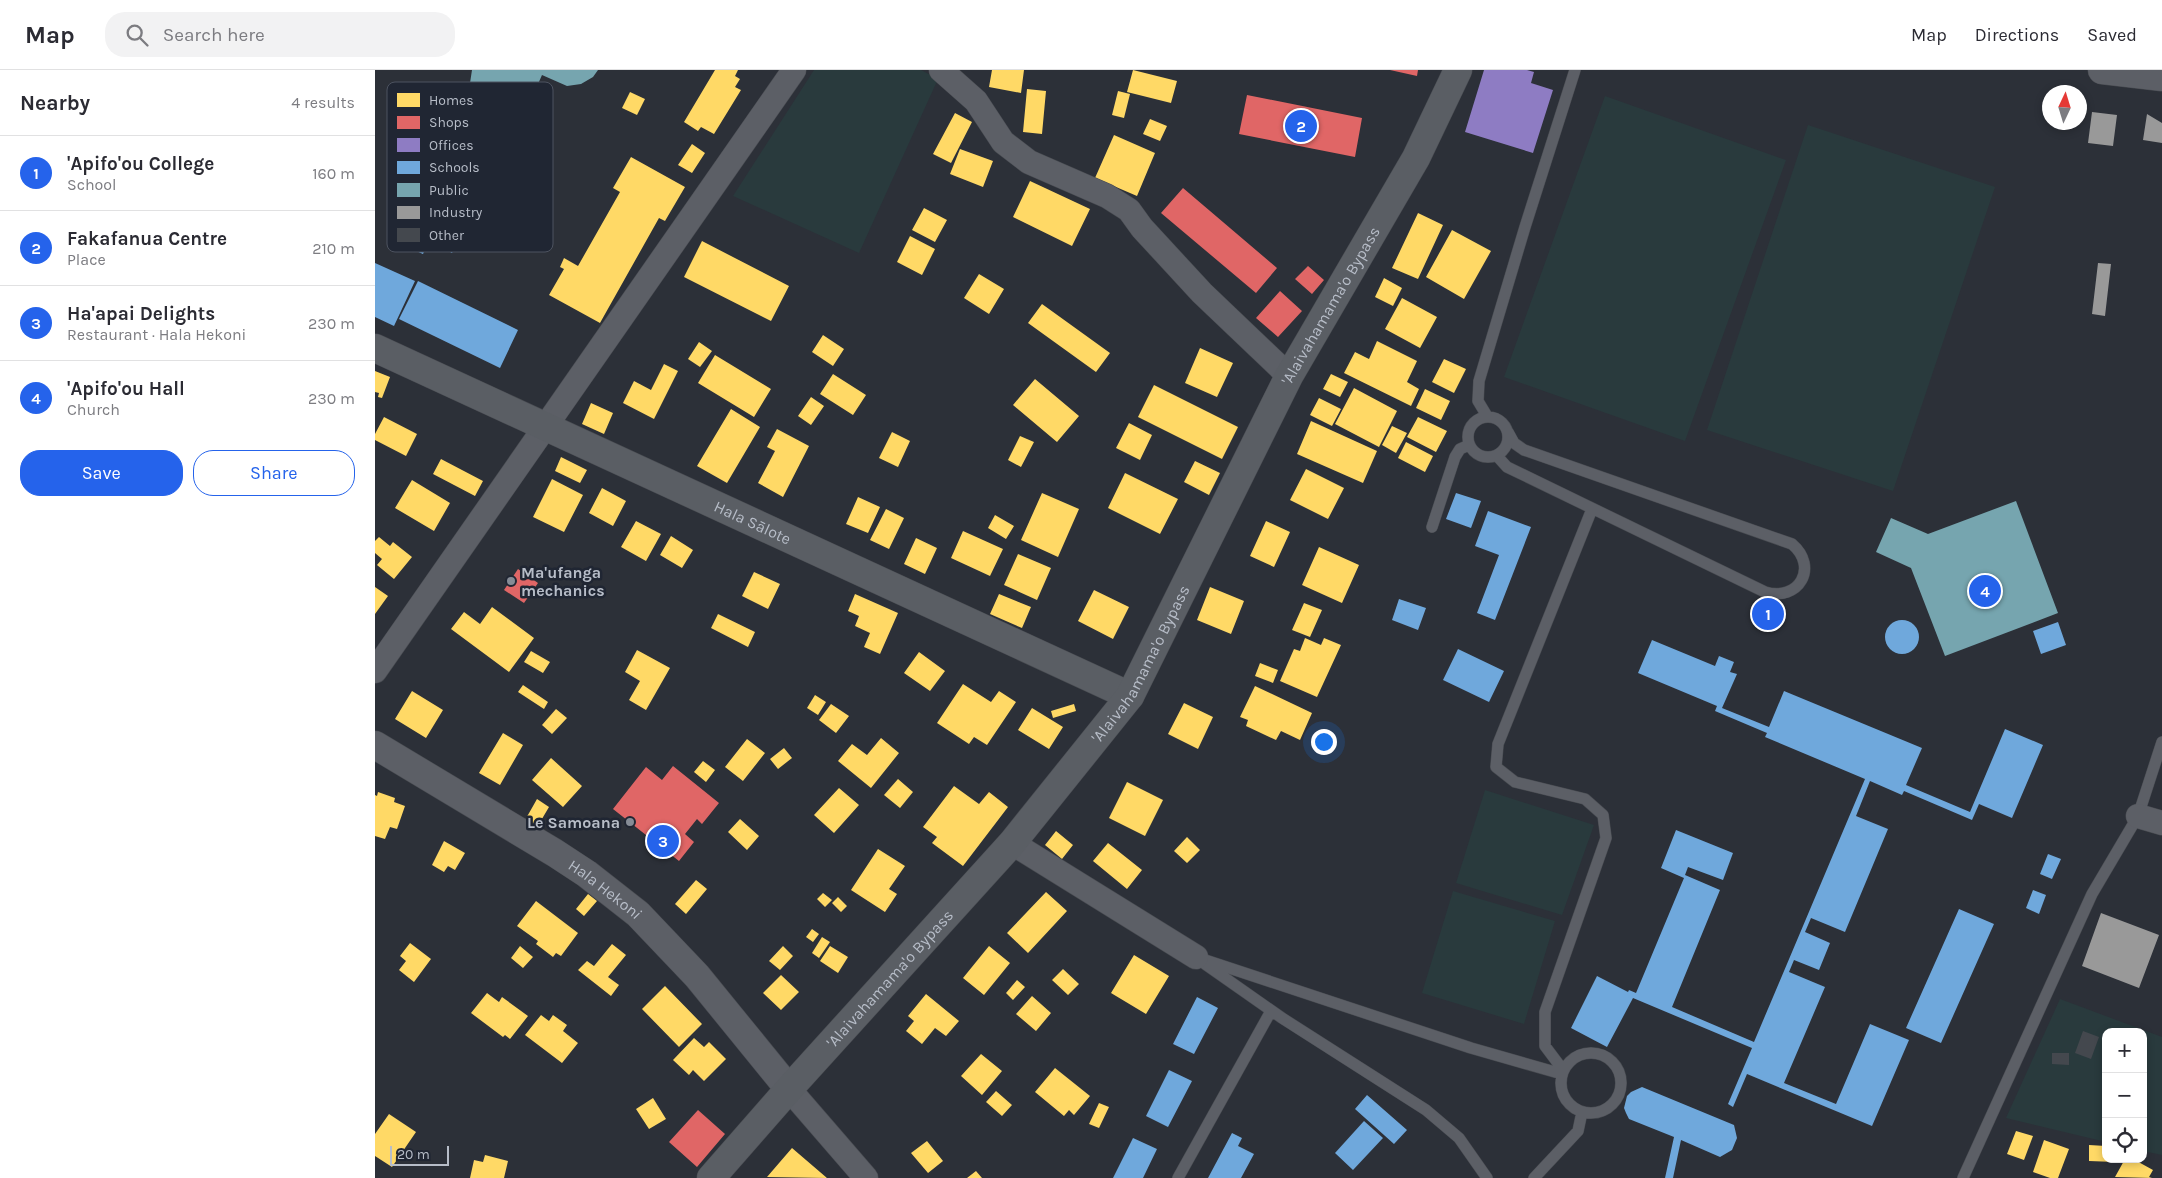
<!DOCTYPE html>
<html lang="en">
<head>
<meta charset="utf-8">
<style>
	:root { --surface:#fff; --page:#f2f2f3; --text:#2b2b33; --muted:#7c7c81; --line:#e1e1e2; --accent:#2563eb }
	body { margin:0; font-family:Karla,sans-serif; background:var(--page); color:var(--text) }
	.controls { position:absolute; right:15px; bottom:15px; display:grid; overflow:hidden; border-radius:10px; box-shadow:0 2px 8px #0003 }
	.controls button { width:45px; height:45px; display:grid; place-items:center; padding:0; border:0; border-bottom:1px solid var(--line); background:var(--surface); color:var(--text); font:25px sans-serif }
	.compass { position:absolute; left:1667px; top:15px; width:45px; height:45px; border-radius:50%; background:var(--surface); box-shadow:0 2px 8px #0003; rotate:4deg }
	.scale { position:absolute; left:15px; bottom:12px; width:59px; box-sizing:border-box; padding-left:5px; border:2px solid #b7bdc8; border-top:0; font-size:14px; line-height:18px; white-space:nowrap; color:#b7bdc8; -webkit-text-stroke:4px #202633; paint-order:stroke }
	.you { position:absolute; left:948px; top:671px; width:18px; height:18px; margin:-12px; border:4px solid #fff; border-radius:50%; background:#1a73e8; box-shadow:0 0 0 8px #1a73e833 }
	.badge { display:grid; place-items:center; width:32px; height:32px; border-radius:50%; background:var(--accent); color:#fff; font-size:16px; font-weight:700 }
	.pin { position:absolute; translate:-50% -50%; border:2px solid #fff; box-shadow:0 1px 5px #0006 }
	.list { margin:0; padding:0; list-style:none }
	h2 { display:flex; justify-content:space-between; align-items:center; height:65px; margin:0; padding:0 20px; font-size:21px }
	h2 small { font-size:16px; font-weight:400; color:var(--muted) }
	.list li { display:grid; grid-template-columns:32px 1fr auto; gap:15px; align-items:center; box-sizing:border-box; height:75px; padding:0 20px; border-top:1px solid var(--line) }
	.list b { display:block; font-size:19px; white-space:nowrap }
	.list p { margin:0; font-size:16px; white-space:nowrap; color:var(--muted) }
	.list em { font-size:16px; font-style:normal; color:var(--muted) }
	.actions { display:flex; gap:10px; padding:15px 20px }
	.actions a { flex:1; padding:11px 0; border:1px solid var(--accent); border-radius:20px; text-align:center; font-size:18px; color:var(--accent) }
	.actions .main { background:var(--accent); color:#fff }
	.icon { flex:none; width:28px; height:28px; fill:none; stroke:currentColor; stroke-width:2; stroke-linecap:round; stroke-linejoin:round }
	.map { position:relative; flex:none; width:1787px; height:1108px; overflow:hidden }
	header { display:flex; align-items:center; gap:30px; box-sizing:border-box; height:70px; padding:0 25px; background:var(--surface); border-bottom:1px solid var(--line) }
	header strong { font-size:24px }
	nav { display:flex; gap:28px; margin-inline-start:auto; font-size:18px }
	.search { width:350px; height:45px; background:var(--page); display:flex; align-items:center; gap:12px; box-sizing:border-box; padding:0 18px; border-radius:20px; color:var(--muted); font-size:19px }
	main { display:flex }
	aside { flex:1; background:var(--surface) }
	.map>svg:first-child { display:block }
	.green { fill:#293a3d }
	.homes { fill:#ffd966 }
	.shops { fill:#e06666 }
	.offices { fill:#8e7cc3 }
	.schools { fill:#6fa8dc }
	.public { fill:#76a5af }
	.industry { fill:#999 }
	.building { fill:#44484e }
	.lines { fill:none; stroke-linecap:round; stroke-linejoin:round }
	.service-casing { stroke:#484b51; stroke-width:12 }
	.minor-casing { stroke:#484b51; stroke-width:25 }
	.tertiary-casing { stroke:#484b51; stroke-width:29 }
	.secondary-casing { stroke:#484b51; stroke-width:29 }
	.service { stroke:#5c5f66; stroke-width:11 }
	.minor { stroke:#5c5f66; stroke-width:24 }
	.tertiary { stroke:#5c5f66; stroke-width:28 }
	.secondary { stroke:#5a5e64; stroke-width:28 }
	.poi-dot { fill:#868c96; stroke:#202633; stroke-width:2 }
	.labels { text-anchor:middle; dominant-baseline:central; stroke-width:5; stroke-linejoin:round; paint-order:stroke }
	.street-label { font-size:16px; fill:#b7bdc8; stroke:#202633 }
	.poi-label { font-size:16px; font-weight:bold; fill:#b7bdc8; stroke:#202633; text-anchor:start }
	.key { fill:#202633; stroke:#4d5360; stroke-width:1 }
	.key-label { font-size:14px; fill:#b7bdc8 }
</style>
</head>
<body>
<header>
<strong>Map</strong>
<div class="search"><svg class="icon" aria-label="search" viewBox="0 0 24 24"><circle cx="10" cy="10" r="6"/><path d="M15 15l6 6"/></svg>Search here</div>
<nav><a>Map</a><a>Directions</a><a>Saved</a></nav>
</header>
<main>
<aside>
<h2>Nearby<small>4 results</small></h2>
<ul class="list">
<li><span class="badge">1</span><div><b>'Apifo'ou College</b><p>School</p></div><em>160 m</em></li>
<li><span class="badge">2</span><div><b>Fakafanua Centre</b><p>Place</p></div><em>210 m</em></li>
<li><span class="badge">3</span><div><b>Ha'apai Delights</b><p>Restaurant · Hala Hekoni</p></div><em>230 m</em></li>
<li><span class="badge">4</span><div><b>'Apifo'ou Hall</b><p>Church</p></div><em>230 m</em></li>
</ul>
<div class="actions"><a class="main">Save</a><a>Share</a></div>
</aside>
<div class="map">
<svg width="1787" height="1108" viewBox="0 0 1787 1108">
	<rect width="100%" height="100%" fill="#2c3038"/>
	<!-- green -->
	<path class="green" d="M439,0h107l17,9 -79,174 -126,-57z
		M1230,26l181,64 -101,281 -181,-64z
		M1433,55l187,62 -102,304 -186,-61z
		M1110,720l109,35 -32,90 -106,-32z
		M1078,821l102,30 -31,103 -102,-31z
		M1685,929l102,38v118l-19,-4v-119h-37v110l-100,-24z"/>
	<!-- homes -->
	<path class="homes" d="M340,0h23l-3,6 5,3 -5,8 6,3 -27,44 -13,-7 -3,4 -14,-9z
		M617,0h32l-3,23 -32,-6z
		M758,0l44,11 -6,22 -44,-11z
		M652,19l19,2 -4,43 -19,-2z
		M743,21l12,3 -6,24 -12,-3z
		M255,22l15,7 -8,16 -15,-7z
		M580,43l17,9 -21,41 -18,-9z
		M775,49l17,7 -7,15 -17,-7z
		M739,65l41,18 -18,43 -42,-18z
		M317,74l13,9 -13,20 -14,-8z
		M585,79l33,12 -10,26 -33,-13z
		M256,87l54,30 -20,34 -6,-3 -59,105 -51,-28 15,-26 -4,-2 4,-9 14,8 42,-74 -7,-4z
		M655,111l60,28 -18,37 -59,-29z
		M549,138l23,12 -12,22 -23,-12z
		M1043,143l25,12 -25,54 -26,-11z
		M1077,160l39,21 -27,48 -38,-22z
		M535,166l25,13 -13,26 -25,-13z
		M327,171l87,45 -18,35 -87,-44z
		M604,204l25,15 -15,25 -25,-16z
		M1009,208l18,10 -9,18 -18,-9z
		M1027,228l35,19 -17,31 -35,-19z
		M667,234l68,49 -14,19 -68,-49z
		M448,265l21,14 -11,17 -21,-14z
		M1002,271l40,20 -10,21 12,7 -8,17 -67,-33 11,-21 14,7z
		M324,272l13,9 -12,16 -12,-8z
		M825,278l33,15 -16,34 -32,-14z
		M340,285l56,34 -17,28 -56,-34z
		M1069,289l22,10 -12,24 -22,-11z
		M289,294l14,7 -24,48 -31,-16 11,-22 17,9z
		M0,301l15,6 -8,21 -4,-1 1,-4 -4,-1z
		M458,304l33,21 -13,20 -33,-21z
		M956,304l17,8 -8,15 -17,-8z
		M660,309l44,37 -22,26 -44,-37z
		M779,315l84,42 -16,32 -84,-42z
		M979,318l43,23 -18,36 -44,-23z
		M1050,319l25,12 -9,19 -25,-12z
		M436,327l13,9 -13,19 -13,-9z
		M944,328l22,11 -9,17 -22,-11z
		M216,333l22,10 -9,21 -22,-10z
		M356,339l29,18 -33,56 -30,-17z
		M9,347l33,17 -11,22 -31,-16v-6z
		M1043,347l29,14 -11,21 -29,-15z
		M936,351l66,30 -14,32 -66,-29z
		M754,353l23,12 -12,25 -24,-12z
		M1017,356l15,7 -11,20 -14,-8z
		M402,359l32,17 -26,51 -25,-14 17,-32 -8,-4z
		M517,362l18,9 -12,26 -19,-9z
		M645,366l14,6 -13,25 -13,-7z
		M1031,372l27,14 -8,16 -27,-14z
		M186,387l26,13 -7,13 -25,-12z
		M66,389l42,22 -8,15 -42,-22z
		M820,391l25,12 -11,22 -25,-13z
		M931,399l38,19 -16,31 -38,-19z
		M750,403l53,26 -18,35 -52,-26z
		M177,409l31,16 -19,37 -31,-15z
		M37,410l38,23 -16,28 -39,-23z
		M227,418l24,13 -13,25 -24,-13z
		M667,423l37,16 -21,48 -37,-17z
		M483,427l22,10 -12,26 -22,-9z
		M511,439l18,9 -15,31 -19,-9z
		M620,445l19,11 -8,13 -18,-11z
		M261,451l25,13 -15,27 -25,-14z
		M891,451l24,11 -16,35 -24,-11z
		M588,461l40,18 -13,27 -39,-18z
		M296,466l22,14 -11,18 -22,-13z
		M4,467l11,9 3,-4 19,15 -18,22 -17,-14 5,-6 -7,-6v-12z
		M541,468l21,10 -12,26 -21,-10z
		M944,477l40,18 -17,38 -40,-18z
		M643,484l33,14 -14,32 -33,-15z
		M379,502l26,12 -12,25 -26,-13z
		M0,517l13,9 -13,18z
		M835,517l34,14 -13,33 -34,-14z
		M719,520l35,17 -16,32 -35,-18z
		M480,524l43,19 -18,41 -16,-7 6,-14 -15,-7 4,-10 -11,-5z
		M624,524l32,13 -9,21 -32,-14z
		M929,533l18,7 -12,27 -18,-7z
		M117,537l42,31 -25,34 -58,-43 13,-17 16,12z
		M343,544l37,18 -7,15 -37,-19z
		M930,568l16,7 3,-7 17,7 -24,52 -37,-16 14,-32 6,2z
		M262,580l33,18 -24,42 -17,-10 11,-19 -15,-9z
		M156,581l19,11 -7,11 -19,-11z
		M544,582l26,19 -15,20 -26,-18z
		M885,593l18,7 -5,13 -18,-7z
		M588,614l28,18 8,-11 17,11 -29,43 -13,-8 -5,7 -32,-21z
		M148,615l25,17 -4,7 -26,-17z
		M880,616l57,27 -12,27 -19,-9 -5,9 -30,-14 2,-6 -8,-3z
		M37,621l31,19 -17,28 -31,-19z
		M440,625l11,7 -8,13 -11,-7z
		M809,633l29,14 -15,32 -30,-15z
		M456,634l18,12 -13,17 -17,-13z
		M699,634l2,7 -23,7 -2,-7z
		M657,638l31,19 -14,22 -31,-19z
		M181,639l11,9 -15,16 -10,-9z
		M128,663l20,12 -23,40 -21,-12z
		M506,668l18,15 -28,35 -33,-27 14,-17 15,11z
		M372,669l18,14 -22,28 -18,-14z
		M409,678l8,10 -14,11 -8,-10z
		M176,688l31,28 -19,21 -31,-27z
		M328,691l12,9 -9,12 -12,-10z
		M523,709l15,13 -13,16 -16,-13z
		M752,712l36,18 -18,36 -36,-18z
		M579,716l25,18 10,-12 19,15 -45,59 -31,-23 5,-6 -14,-10z
		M464,718l20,17 -25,28 -20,-18z
		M3,722l17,6 -1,4 11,4 -8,23 -7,-2 -5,12 -10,-3v-41l2,1z
		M162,729l12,8 -13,22 -12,-7z
		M365,749l19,17 -12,14 -19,-18z
		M681,761l17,14 -11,14 -17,-14z
		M812,767l13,13 -13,13 -13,-12z
		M69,771l21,12 -10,17 -7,-4 -4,6 -12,-7z
		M733,773l34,27 -15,19 -34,-28z
		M503,779l27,17 -16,23 8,5 -12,18 -34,-22z
		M321,810l11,9 -21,25 -11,-10z
		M671,822l21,19 -39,42 -21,-20z
		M448,823l9,7 -7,7 -8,-8z
		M213,824l9,7 -13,15 -8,-7z
		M463,827l9,9 -6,6 -9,-9z
		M161,831l42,32 -17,23 -5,-3 -3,4 -17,-13 2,-3 -21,-15z
		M437,859l7,5 -6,8 -7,-5z
		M447,867l8,5 -11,16 -7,-5z
		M35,873l21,16 -17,23 -15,-12 7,-9 -6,-5z
		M237,874l14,11 -18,22 11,8 -8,11 -33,-26 9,-9 7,5z
		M145,876l13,11 -10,11 -12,-10z
		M408,876l10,10 -13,14 -11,-9z
		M455,876l18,11 -10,16 -18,-12z
		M614,876l21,17 -26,32 -21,-17z
		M759,885l35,21 -23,38 -35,-21z
		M688,899l16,15 -11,11 -16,-15z
		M406,905l18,17 -18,18 -18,-17z
		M642,910l8,7 -12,13 -7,-7z
		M290,916l37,38 -23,23 -37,-38z
		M112,923l12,9 3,-5 26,19 -18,23 -5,-4 -2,2 -32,-24z
		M551,924l33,27 -13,15 -11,-8 -13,16 -16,-13 8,-10 -6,-5z
		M657,926l19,17 -15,18 -20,-17z
		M166,945l8,6 4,-6 14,10 -4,6 15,12 -16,20 -37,-28z
		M319,968l10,9 5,-5 17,17 -22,22 -11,-11 -4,5 -16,-15z
		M606,984l21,17 -20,24 -21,-19z
		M680,998l35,28 -16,19 -5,-5 -5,6 -29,-24z
		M621,1021l16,14 -10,11 -16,-14z
		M278,1028l13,21 -17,10 -13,-20z
		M724,1033l10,4 -10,21 -10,-4z
		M14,1044l27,18 -24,35 -17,-11v-22z
		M1641,1061l17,5 -9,24 -17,-6z
		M1669,1070l25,9 -11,29h-8l-17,-6z
		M552,1071l16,20 -15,12 -17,-20z
		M1714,1075l17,1v13h9v3l-26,-1z
		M417,1078l35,30 -60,-1z
		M110,1085l23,6 -4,17h-34l4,-18 9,2z
		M1750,1089h8l20,11 -4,7 3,1 -37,-1z
		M601,1101l6,7h-15z"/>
	<!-- shops -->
	<path class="shops" d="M1015,0h28l-1,6z
		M872,25l115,23 -7,39 -116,-23z
		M808,118l94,80 -21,25 -95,-80z
		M933,196l16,14 -12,14 -17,-15z
		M905,221l22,20 -24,26 -22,-19z
		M143,499l20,14 -14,20 -20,-13z
		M298,696l46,37 -17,21 -5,-5 -12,15 9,8 -15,19 -66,-52 33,-42 16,13z
		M323,1040l27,24 -28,33 -28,-25z"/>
	<!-- offices -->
	<path class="offices" d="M1109,0h43l7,2 -3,11 22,7 -20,63 -68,-21z"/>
	<!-- schools -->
	<path class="schools" d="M33,134l31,14 -16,36 -32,-14z
		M72,149l18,9 -13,25 -17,-9z
		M0,193l40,18 -21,45 -19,-9z
		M43,211l100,49 -18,38 -101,-49z
		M1081,423l25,8 -10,27 -25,-9z
		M1113,441l43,16 -36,93 -18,-7 22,-58 -24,-9z
		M1024,529l27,9 -8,22 -26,-10z
		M1510 567a17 17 0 1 1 34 0a17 17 0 1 1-34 0Z
		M1683,552l8,23 -25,9 -8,-23z
		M1277,570l63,26 4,-10 15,6 -4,10 7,2 -15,34 47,19 15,-36 138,57 -16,37 64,27 35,-83 38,16 -31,73 -33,-14 -7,16 -68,-29 -2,4 -32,-14 -14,35 32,13 -43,103 -34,-14 -6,14 25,11 -11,27 -25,-10 -5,12 36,15 -41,96 52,21 34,-80 39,16 -37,86 -125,-52 -14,33 -5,-3 24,-56 -119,-50 -26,49 -36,-19 26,-52 31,16 1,-2 7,3 48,-115 -23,-10 15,-38 57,23 -10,27 -35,-13 -3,8 35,15 -48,117 82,35 111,-263 -100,-42 2,-4 -52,-22 2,-5 -79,-33z
		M1083,579l46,22 -15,31 -46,-22z
		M1673,784l13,5 -9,20 -12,-5z
		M1658,820l13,5 -7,19 -13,-6z
		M1584,839l35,15 -53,119 -35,-15z
		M822,927l21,11 -24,46 -21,-10z
		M794,1000l23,11 -24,46 -22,-11z
		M1267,1017l92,38 3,13 -5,12 -12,7 -39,-17 -8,38h-8l9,-41 -45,-18 -3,-6 -2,-5 3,-12 4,-4z
		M992,1025l40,35 -13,14 -39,-35z
		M989,1051l19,17 -30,32 -18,-17z
		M857,1063l10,5 -4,8 16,8 -13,24h-33z
		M758,1068l24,11 -14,29h-30z"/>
	<!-- public -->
	<path class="public" d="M97,0h126l-5,7 -12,7 -14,2 -25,-11 -11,25 -9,8 -12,6h-12l-12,-5 -8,-7 -5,-8 -3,-11z
		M1641,431l42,112 -113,43 -34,-88 -35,-16 15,-34 37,16z"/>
	<!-- industry -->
	<path class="industry" d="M1717,42l25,3 -4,31 -25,-3z
		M1772,44l15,9v20l-19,-3z
		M1723,193l13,1 -6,52 -13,-2z
		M1726,843l58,22 -20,53 -57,-22z"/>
	<!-- building -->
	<path class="building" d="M1708,961l16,6 -8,22 -16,-6z
		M1677,983h17v12l-17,-1z
		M1729,1004h2v18h-2z"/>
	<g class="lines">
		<defs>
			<path id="service" d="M1112,346l-9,-15 1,-20 46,-154 50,-157
				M1093 367a20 20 0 1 1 40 0a20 20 0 1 1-40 0Z
				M1122,386l10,11 258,125c34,10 54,-25 27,-48l-268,-94 -10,-7 -6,-11
				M1057,457l23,-70 5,-8 9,-4
				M821,887l275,91 91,26
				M830,894l77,54 144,92 33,28 28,40
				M1186 1013a30 30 0 1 1 60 0a30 30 0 1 1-60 0Z
				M1188,1000l-18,-24v-34l61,-174 -3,-23 -18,-16 -70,-17 -19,-15 2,-23 94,-235
				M803,1108l93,-167
				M1159,1108l44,-47 4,-19
				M1588,1108l129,-284 46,-78 24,-74"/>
			<path id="minor" d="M566,0l35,31 27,41 26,20 78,34 22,14 13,18 60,65 87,83
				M0,601l419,-601
				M1763,746l24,7
				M637,773l184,114
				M414,1019l77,89"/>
			<g id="tertiary">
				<path d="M1727,0l60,7"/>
				<path id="s1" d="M0,675l180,108 32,21 51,40 59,62 92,113"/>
			</g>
			<g id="secondary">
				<path id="s2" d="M0,278l755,348"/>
				<path id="s3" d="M336,1108l78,-89 223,-246 118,-147 159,-320 127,-218 42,-88"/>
			</g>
		</defs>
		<!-- service casing -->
		<use href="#service" class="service-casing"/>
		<!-- minor casing -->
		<use href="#minor" class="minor-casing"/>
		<!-- tertiary casing -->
		<use href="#tertiary" class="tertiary-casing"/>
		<!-- secondary casing -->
		<use href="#secondary" class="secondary-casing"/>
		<!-- service -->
		<use href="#service" class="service"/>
		<!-- minor -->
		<use href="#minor" class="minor"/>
		<!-- tertiary -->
		<use href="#tertiary" class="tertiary"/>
		<!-- secondary -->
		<use href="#secondary" class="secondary"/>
	</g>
	<!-- markers -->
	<g class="poi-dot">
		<circle cx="136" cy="511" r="5"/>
		<circle cx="255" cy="752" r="5"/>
	</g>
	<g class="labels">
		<!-- street labels -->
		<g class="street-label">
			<text stroke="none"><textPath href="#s3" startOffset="1078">'Alaivahamama'o Bypass</textPath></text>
			<text stroke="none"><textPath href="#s2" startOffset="416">Hala Sālote</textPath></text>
			<text stroke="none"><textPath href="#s3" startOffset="672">'Alaivahamama'o Bypass</textPath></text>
			<text stroke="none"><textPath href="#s1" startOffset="272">Hala Hekoni</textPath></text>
			<text stroke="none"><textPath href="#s3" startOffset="268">'Alaivahamama'o Bypass</textPath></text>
		</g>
		<!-- poi labels -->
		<g class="poi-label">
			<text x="146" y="502">Ma'ufanga<tspan x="146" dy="18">mechanics</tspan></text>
			<text x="245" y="752" text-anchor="end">Le Samoana</text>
		</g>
	</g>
	<!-- legend -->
	<rect x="12" y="12" width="166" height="170" rx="8" class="key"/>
	<rect x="22" y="23" width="23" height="14" fill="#ffd966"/>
	<rect x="22" y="46" width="23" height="13" fill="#e06666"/>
	<rect x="22" y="68" width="23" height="14" fill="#8e7cc3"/>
	<rect x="22" y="91" width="23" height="13" fill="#6fa8dc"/>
	<rect x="22" y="113" width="23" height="14" fill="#76a5af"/>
	<rect x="22" y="136" width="23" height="13" fill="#999"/>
	<rect x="22" y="158" width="23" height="14" fill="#44484e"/>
	<g class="key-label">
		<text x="54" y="35">Homes</text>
		<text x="54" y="57">Shops</text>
		<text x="54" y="80">Offices</text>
		<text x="54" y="102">Schools</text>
		<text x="54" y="125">Public</text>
		<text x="54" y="147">Industry</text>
		<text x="54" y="170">Other</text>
	</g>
</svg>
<div class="controls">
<button>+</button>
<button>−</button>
<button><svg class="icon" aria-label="locate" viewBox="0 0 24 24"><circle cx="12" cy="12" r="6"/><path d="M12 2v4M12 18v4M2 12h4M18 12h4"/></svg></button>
</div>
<svg class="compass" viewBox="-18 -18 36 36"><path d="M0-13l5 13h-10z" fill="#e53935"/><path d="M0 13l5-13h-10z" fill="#7c7c81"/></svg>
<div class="scale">20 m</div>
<div class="you"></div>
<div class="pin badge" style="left:1393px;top:544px">1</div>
<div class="pin badge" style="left:926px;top:56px">2</div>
<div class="pin badge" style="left:288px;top:771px">3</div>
<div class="pin badge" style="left:1610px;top:521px">4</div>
</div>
</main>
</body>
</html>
